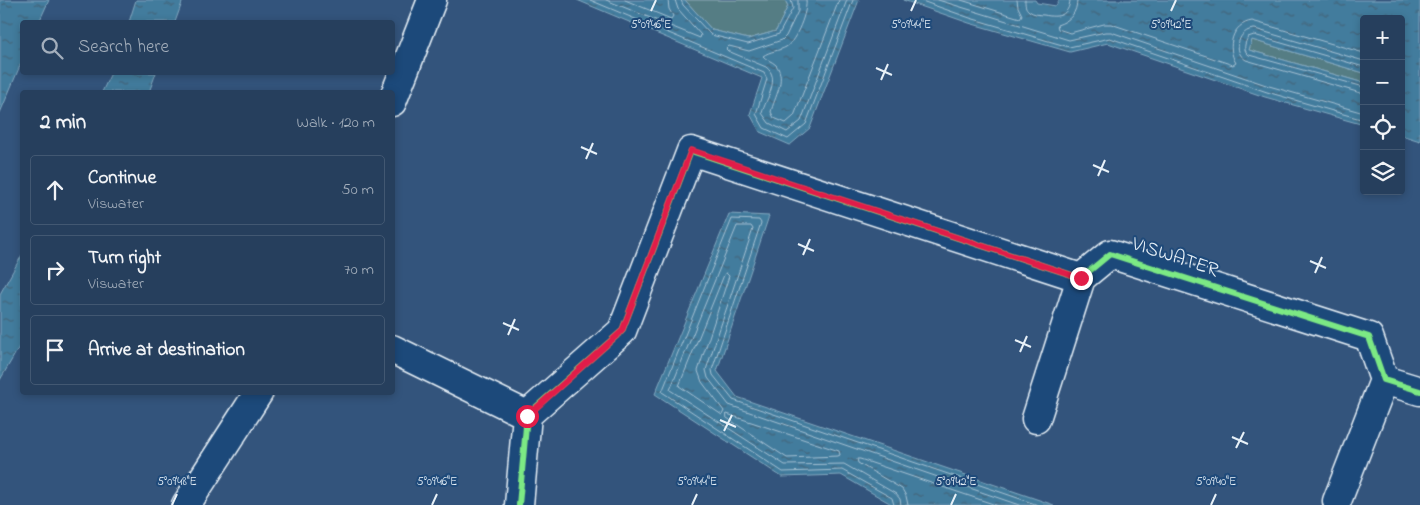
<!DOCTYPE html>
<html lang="en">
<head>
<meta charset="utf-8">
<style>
	:root { --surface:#263f5d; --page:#324a66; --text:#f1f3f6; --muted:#a4afbc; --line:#425872 }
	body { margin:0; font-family:"Indie Flower",sans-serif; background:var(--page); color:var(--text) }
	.controls { position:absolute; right:15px; top:15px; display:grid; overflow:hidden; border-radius:5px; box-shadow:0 2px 8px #0003 }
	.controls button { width:45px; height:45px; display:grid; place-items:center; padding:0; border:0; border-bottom:1px solid var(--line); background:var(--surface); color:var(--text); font:25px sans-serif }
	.stop { position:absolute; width:15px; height:15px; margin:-11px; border:4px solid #e11d48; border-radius:50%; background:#fff }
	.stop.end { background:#e11d48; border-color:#fff; box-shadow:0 1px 5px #0008 }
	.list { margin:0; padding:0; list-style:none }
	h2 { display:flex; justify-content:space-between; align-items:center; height:65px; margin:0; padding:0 20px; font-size:21px }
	h2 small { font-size:16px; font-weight:400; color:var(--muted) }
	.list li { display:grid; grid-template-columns:32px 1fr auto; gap:15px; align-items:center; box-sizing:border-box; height:70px; margin:0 10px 10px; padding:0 10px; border:1px solid var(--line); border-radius:5px }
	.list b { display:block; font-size:19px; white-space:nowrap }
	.list p { margin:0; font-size:16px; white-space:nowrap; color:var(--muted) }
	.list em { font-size:16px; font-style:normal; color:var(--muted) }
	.icon { flex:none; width:28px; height:28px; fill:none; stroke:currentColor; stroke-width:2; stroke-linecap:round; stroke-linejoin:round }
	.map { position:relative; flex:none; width:1420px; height:505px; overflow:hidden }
	.search { position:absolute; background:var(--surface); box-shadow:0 2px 8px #0003; left:20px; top:20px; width:375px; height:55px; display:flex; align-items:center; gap:12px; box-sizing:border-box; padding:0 18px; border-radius:5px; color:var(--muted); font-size:19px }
	.panel { position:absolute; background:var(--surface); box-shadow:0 2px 8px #0003; left:20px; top:90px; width:375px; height:305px; border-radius:5px }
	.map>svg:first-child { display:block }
	.grass { fill:#547d84; stroke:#9eb7be }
	.water { fill:url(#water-ripples); stroke:#84aac1 }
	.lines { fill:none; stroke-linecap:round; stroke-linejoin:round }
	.shore { stroke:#a6c2d4; stroke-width:1 }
	.minor-casing { stroke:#e8f1f8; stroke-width:31 }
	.minor { stroke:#1f4a7a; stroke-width:28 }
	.cycleway-casing { stroke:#1f4a7a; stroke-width:9 }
	.cycleway { stroke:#7ce984; stroke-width:6 }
	.route { stroke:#e11d48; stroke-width:6 }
	.ticks { fill:none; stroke:#e8f1f8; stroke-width:2 }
	.labels { text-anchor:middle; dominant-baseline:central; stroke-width:4; stroke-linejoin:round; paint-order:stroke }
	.street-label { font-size:20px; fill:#e8f1f8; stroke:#1f4a7a }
	.ticks-label { font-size:12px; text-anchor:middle; fill:#e8f1f8; stroke:#1f4a7a; stroke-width:4; stroke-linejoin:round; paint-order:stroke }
</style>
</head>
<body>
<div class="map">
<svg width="1420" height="505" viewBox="0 0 1420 505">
	<defs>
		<pattern id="water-ripples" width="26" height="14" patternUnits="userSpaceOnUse" patternTransform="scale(1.25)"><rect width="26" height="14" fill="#427b9d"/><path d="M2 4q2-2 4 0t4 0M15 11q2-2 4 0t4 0" fill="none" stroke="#446478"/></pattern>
	</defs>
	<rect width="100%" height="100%" fill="#33547c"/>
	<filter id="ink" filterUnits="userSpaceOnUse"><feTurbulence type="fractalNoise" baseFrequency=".02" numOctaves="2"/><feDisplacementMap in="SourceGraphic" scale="10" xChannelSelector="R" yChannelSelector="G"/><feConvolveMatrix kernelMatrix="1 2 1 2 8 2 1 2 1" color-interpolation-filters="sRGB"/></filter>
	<g filter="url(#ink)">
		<!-- grass -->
		<path class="grass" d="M685,0h100l3,6 -12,25 -28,8 -36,-9z
			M1252,40l112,33v10l-115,-33z"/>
		<!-- water -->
		<path class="water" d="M0,0h49l-10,22h-17v39l-22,52z
			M136,0h47l-8,22h-46z
			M577,0h108l27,30 36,9 28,-8 12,-25 -3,-6h74l-49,128 -20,17 -30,-13 -10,-18 12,-36z
			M903,0h132l2,3 19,3 3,-6h361v141l-19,-6v-116h-37v54l-112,-33 -3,10 115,33v42l-99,-28 -157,-54 -38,9 -101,-29z
			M111,73v-1l45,1 -7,19h-47z
			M729,214l40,2 -52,155 20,26 317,108h-161l-52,-30 -59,2 -127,-83z
			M22,255v87l-22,38v-86z"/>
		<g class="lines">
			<!-- shore -->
			<path class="shore" d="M590,0l174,73 3,6 -11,35 8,14 24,11 18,-15 47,-124
				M606,0l94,38 1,-3 -23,-26 -3,-9
				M625,0l46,19 2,-3 -4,-7 -1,-9
				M681,0l2,5 28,30 37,9 31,-10 14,-26 -2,-8
				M798,0v11l-12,25 -4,4 -33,11 -20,-5 -3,3 2,2 38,16c15,11 0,32 -4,46l7,10 18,9 14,-11 46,-121
				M806,0c2,11 -10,41 -20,47 -7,4 -16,4 -23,9 3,4 9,5 13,9 11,14 -2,33 -5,47l3,6 12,5 8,-7 45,-116
				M919,0l51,18 99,29 41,-9 157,54 97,28
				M938,0l131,40 36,-8h6l158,54 95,27
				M961,0l59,18 2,-3 -4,-8 -1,-7
				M1025,0c0,4 0,8 4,11 4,3 10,4 15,4 14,3 25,1 26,-15
				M1077,0c0,13 -7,21 -20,25l1,4 12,4 34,-9h7l122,41 3,-2c-10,-16 -4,-39 16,-42l112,32
				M1364,61l-109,-32c-17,0 -23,23 -9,31l118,34
				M1364,67l-110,-32 -6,2c-3,6 -6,13 1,18l115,32
				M726,273l3,3 -31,95 4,11 22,29 -2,4 -43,-29 45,-111z
				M727,414l112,37 1,4 -2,1 -51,2 -60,-40z
				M894,505l-2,-7 -50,-28 -59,2 -121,-80 70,-173 27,1 2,3 -49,147 1,5 20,25 305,105
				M901,505l-1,-6 -4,-5 -52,-30 -59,1 -115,-75 67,-164h14l2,3 -47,141 2,8 21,27 290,100
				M908,505l-2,-9 -4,-7 -44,-26 -1,-4h3l136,46"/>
			<defs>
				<path id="minor" d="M392,102l40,-102
					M392,349l135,66
					M1036,419l45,-141
					M1337,501l47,-121
					M186,505l73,-113
					M519,505l8,-90 95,-84 69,-180 390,127 29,-24 259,83 15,43 36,11"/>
			</defs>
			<!-- minor casing -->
			<use href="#minor" class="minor-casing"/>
			<!-- minor -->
			<use href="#minor" class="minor"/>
			<defs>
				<path id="cycleway" d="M519,505l8,-90 95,-84 69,-180 390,127 29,-24 259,83 15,43 36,11"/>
			</defs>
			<!-- cycleway casing -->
			<use href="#cycleway" class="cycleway-casing"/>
			<!-- cycleway -->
			<use href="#cycleway" class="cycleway"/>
		</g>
	</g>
	<g class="lines" filter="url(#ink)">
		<!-- route -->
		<path class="route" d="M527,416l95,-85 69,-181 390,128"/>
	</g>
	<!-- ticks -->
	<path class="ticks" d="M651,11l5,-11M911,11l5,-11M1171,11l5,-11M876,68l16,7M881,80l7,-16M581,147l16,7M586,159l7,-16M1093,165l16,7M1098,176l7,-16M798,244l16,7M803,255l7,-16M1310,261l16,7M1315,273l7,-16M503,323l16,7M508,335l7,-16M1015,340l16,7M1020,352l7,-16M720,420l16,7M724,431l8,-16M1232,437l16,7M1236,448l8,-16M172,505l5,-11M432,505l5,-11M692,505l5,-11M951,505l5,-11M1211,505l5,-11"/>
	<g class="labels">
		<!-- street labels -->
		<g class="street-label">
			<text transform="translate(1175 258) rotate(18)">VISWATER</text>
		</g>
	</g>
	<g class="ticks-label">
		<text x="651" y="28">5°09'46"E</text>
		<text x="911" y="28">5°09'44"E</text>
		<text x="1171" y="28">5°09'42"E</text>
		<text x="177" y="485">5°09'48"E</text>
		<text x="437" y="485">5°09'46"E</text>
		<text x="697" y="485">5°09'44"E</text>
		<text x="956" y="485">5°09'42"E</text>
		<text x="1216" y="485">5°09'40"E</text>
	</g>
</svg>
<div class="controls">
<button>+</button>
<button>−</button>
<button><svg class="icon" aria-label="locate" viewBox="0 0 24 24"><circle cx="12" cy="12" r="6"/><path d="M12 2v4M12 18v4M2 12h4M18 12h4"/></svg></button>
<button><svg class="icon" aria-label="layers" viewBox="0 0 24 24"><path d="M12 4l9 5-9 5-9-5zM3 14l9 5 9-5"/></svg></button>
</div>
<div class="stop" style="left:527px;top:416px"></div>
<div class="stop end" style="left:1081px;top:278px"></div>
<div class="search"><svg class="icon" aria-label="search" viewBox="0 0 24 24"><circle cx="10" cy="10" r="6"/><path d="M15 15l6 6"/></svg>Search here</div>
<section class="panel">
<h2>2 min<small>Walk · 120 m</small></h2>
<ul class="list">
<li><svg class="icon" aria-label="ahead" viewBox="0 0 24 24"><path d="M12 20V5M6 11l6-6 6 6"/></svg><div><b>Continue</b><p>Viswater</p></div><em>50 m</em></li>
<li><svg class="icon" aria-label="right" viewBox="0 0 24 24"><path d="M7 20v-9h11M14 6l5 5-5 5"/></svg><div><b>Turn right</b><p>Viswater</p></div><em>70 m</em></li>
<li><svg class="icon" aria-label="arrive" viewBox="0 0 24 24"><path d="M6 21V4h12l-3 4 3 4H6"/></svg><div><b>Arrive at destination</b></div></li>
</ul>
</section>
</div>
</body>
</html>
